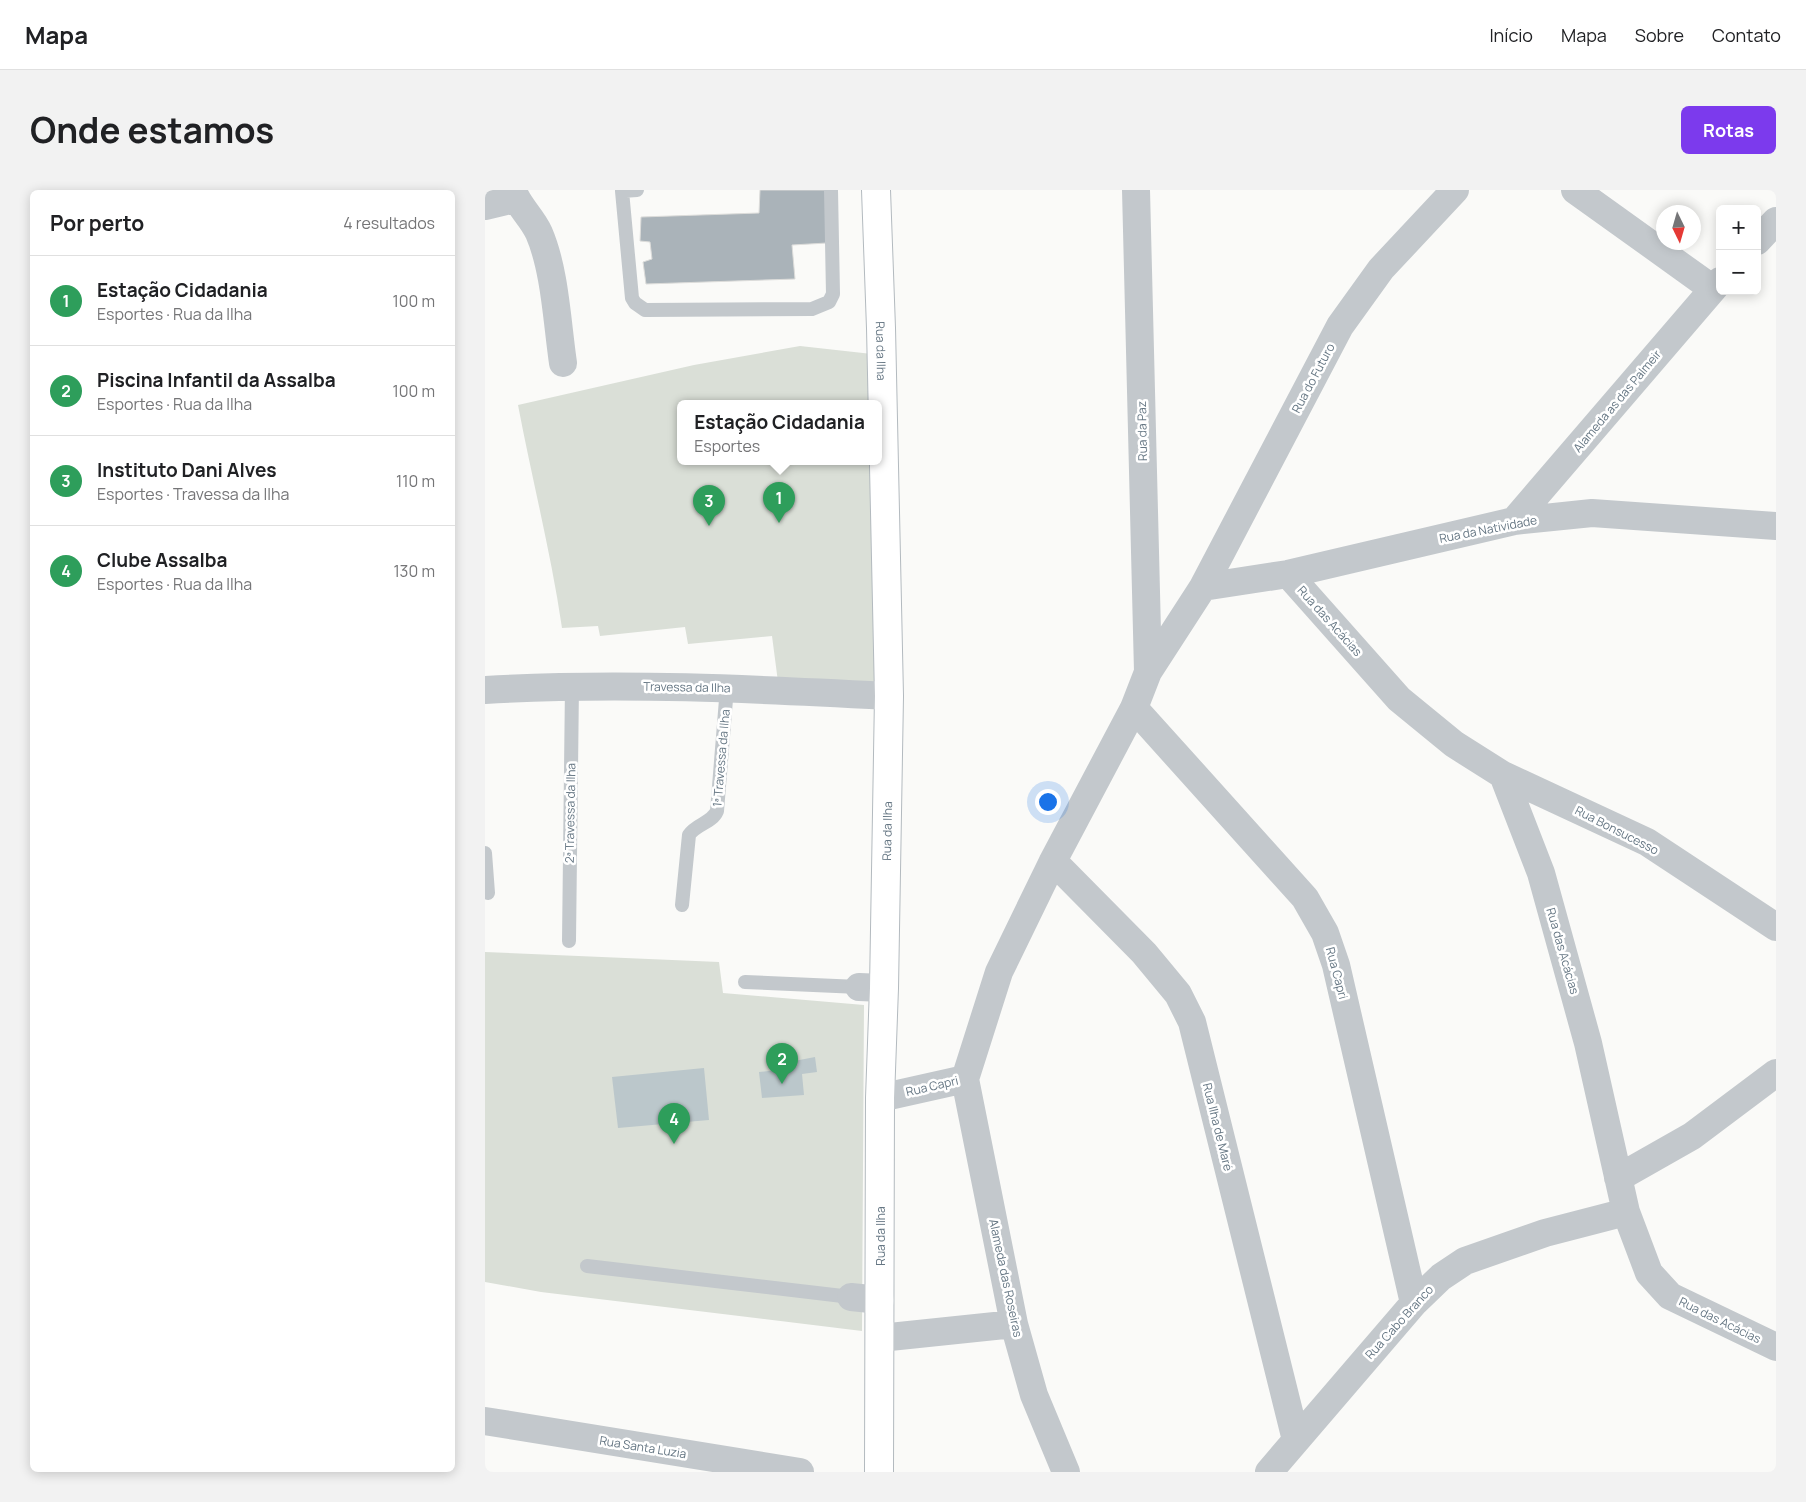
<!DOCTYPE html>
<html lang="pt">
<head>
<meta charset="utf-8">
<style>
	:root { --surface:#fff; --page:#f2f2f2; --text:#202124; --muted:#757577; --line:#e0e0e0; --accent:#7c3aed }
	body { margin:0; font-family:Manrope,sans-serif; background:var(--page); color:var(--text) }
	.controls { position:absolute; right:15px; top:15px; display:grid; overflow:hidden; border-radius:8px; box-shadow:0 2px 12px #0003 }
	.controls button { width:45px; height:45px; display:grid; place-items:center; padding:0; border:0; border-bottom:1px solid var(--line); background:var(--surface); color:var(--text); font:25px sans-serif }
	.compass { position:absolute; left:1171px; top:15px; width:45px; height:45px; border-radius:50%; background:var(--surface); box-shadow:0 2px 12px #0003; rotate:175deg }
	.you { position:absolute; left:562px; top:611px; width:18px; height:18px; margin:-12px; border:4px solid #fff; border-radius:50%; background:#1a73e8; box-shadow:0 0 0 8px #1a73e833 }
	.badge { display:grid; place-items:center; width:32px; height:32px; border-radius:50%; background:var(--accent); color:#fff; font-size:16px; font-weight:700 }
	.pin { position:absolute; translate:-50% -41px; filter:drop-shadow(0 1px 2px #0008) }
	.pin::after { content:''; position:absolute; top:26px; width:18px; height:15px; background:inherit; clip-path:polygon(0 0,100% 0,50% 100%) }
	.popup { position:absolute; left:192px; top:210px; width:205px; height:65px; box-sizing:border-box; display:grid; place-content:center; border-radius:8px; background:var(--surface); filter:drop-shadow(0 1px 4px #0005); font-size:16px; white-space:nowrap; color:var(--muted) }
	.popup b { font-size:19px; color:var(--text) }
	.popup::after { content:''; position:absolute; left:50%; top:100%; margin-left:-10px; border:10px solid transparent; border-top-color:var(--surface) }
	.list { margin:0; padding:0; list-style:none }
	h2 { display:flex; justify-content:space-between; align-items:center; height:65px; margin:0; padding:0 20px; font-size:21px }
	h2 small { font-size:16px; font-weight:400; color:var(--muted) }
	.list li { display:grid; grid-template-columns:32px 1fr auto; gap:15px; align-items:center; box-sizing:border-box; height:90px; padding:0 20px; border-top:1px solid var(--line) }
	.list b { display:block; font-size:19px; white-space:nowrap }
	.list p { margin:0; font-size:16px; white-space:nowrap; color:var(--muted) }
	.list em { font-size:16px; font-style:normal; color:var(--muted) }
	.map { position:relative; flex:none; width:1291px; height:1282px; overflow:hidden; border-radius:8px }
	header { display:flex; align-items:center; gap:30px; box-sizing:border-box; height:70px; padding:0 25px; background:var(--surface); border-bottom:1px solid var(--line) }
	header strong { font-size:24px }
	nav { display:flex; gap:28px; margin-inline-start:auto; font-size:18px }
	.intro { display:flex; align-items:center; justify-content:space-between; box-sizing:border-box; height:120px; padding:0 30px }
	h1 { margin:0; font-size:35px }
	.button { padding:12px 22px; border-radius:8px; background:var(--accent); color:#fff; font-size:18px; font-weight:700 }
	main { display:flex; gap:30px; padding:0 30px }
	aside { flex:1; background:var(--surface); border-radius:8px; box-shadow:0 2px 12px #0003 }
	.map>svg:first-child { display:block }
	.green { fill:#dadfd7 }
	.water { fill:#bbc7cb }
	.building { fill:#aab3b9; stroke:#dcdcda }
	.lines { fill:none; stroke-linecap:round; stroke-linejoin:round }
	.secondary-casing { stroke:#b3babf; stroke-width:30 }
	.lane { stroke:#c3c8cc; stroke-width:14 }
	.street { stroke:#c3c8cc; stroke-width:28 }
	.secondary { stroke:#fff; stroke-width:28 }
	.labels { text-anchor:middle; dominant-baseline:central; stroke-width:5; stroke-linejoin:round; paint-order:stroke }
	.street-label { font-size:12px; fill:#657683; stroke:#fff }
</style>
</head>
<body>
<header>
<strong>Mapa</strong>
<nav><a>Início</a><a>Mapa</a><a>Sobre</a><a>Contato</a></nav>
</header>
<div class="intro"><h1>Onde estamos</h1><a class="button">Rotas</a></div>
<main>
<aside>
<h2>Por perto<small>4 resultados</small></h2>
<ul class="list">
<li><span class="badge" style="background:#2e9e5b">1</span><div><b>Estação Cidadania</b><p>Esportes · Rua da Ilha</p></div><em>100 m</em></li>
<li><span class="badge" style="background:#2e9e5b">2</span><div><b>Piscina Infantil da Assalba</b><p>Esportes · Rua da Ilha</p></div><em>100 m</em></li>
<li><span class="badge" style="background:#2e9e5b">3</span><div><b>Instituto Dani Alves</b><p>Esportes · Travessa da Ilha</p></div><em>110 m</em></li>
<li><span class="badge" style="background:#2e9e5b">4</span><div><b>Clube Assalba</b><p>Esportes · Rua da Ilha</p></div><em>130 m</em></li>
</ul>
</aside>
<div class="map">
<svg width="1291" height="1282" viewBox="0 0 1291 1282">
	<rect width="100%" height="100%" fill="#fafaf8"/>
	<!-- green -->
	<path class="green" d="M315,156l72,8 1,50h-193v58h194l4,221 -100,-1 -6,-46 -84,8 -3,-17 -85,9 -2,-10 -36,2c-11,-75 -30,-149 -44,-223l176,-40z
		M0,762l234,10 4,31 141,12 -2,326 -321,-39 -56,-10z"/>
	<!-- water -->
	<path class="water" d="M330,867l2,15 -15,2 2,21 -42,3 -3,-26 27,-3 -2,-6z
		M219,878l5,52 -91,8 -6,-51z"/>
	<!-- building -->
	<path class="building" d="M275,0h66l1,53 -35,2 3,34 -149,5 -3,-22 9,-3 -2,-17 -10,-1 1,-24 118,-4z"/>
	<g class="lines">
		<defs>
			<g id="secondary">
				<path id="s1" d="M391,0l5,138 8,368 -5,292 -4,110 -1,374"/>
			</g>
		</defs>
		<!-- secondary casing -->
		<use href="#secondary" class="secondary-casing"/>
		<!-- lane -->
		<path class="lane" d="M152,0l-15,1 10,107 3,5 10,7 167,-1 17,-7 4,-8 -2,-104
			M0,663l3,40
			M197,715l7,-70c7,-11 23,-12 28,-24l10,-124
			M84,751l3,-256
			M260,792l114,5
			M102,1076l264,31"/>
		<!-- street -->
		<path class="street" d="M28,0c4,15 19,27 26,43 16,37 18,89 24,130
			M651,0l12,482
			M1090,0l138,99
			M0,16l30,-7
			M1272,51l19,-20
			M1029,331l206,-240
			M803,384l111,125 55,45 49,31 144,67 129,85
			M718,397l85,-13 226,-53 78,-8 184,13
			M0,500c135,-8 269,-1 404,6
			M649,518l171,190 20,35 11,32 78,338
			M1018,585l38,98 47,170 38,169 23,61 21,23 106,51
			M568,671l91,92 34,41 14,28 104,418
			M374,797l25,1
			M480,889l49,245 20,71 32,77
			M395,908l85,-19 34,-107 54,-111 81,-153 14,-36 55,-85 137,-261 41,-57 74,-79
			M1133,988l74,-42 84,-63
			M366,1107l29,3
			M395,1148l134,-14
			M0,1231l315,51
			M784,1282l145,-169 27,-26 24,-16 80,-28 81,-21"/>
		<!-- secondary -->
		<use href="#secondary" class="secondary"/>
	</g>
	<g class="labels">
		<!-- street labels -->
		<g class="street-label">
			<text stroke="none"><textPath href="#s1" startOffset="161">Rua da Ilha</textPath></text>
			<text transform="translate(828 188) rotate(-62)">Rua do Futuro</text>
			<text transform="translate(1132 211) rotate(-50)">Alameda as das Palmeir</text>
			<text transform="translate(657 241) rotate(-91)">Rua da Paz</text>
			<text transform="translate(1003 339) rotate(-11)">Rua da Natividade</text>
			<text transform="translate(845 431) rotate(48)">Rua das Acácias</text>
			<text transform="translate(202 497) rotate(1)">Travessa da Ilha</text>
			<text transform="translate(236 568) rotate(-85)">1ª Travessa da Ilha</text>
			<text transform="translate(85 623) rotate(-89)">2ª Travessa da Ilha</text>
			<text transform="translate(1132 640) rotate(27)">Rua Bonsucesso</text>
			<text transform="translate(402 641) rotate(-89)">Rua da Ilha</text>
			<text transform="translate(1078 761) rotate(74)">Rua das Acácias</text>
			<text transform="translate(852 783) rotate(75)">Rua Capri</text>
			<text transform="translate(447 896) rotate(-13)">Rua Capri</text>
			<text transform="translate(733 937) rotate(76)">Rua Ilha de Maré</text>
			<text transform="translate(395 1046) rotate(-90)">Rua da Ilha</text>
			<text transform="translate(521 1088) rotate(78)">Alameda das Roseiras</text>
			<text transform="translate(1235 1130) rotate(26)">Rua das Acácias</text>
			<text transform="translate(914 1132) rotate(-48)">Rua Cabo Branco</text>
			<text transform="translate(158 1257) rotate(9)">Rua Santa Luzia</text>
		</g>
	</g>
</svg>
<div class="controls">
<button>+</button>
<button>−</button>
</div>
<svg class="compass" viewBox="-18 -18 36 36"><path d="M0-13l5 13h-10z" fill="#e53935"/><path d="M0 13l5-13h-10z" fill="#757577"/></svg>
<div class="you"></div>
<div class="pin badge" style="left:294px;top:333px;background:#2e9e5b">1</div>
<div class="popup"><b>Estação Cidadania</b>Esportes</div>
<div class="pin badge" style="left:297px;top:894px;background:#2e9e5b">2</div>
<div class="pin badge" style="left:224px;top:336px;background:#2e9e5b">3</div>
<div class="pin badge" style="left:189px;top:954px;background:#2e9e5b">4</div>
</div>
</main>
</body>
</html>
